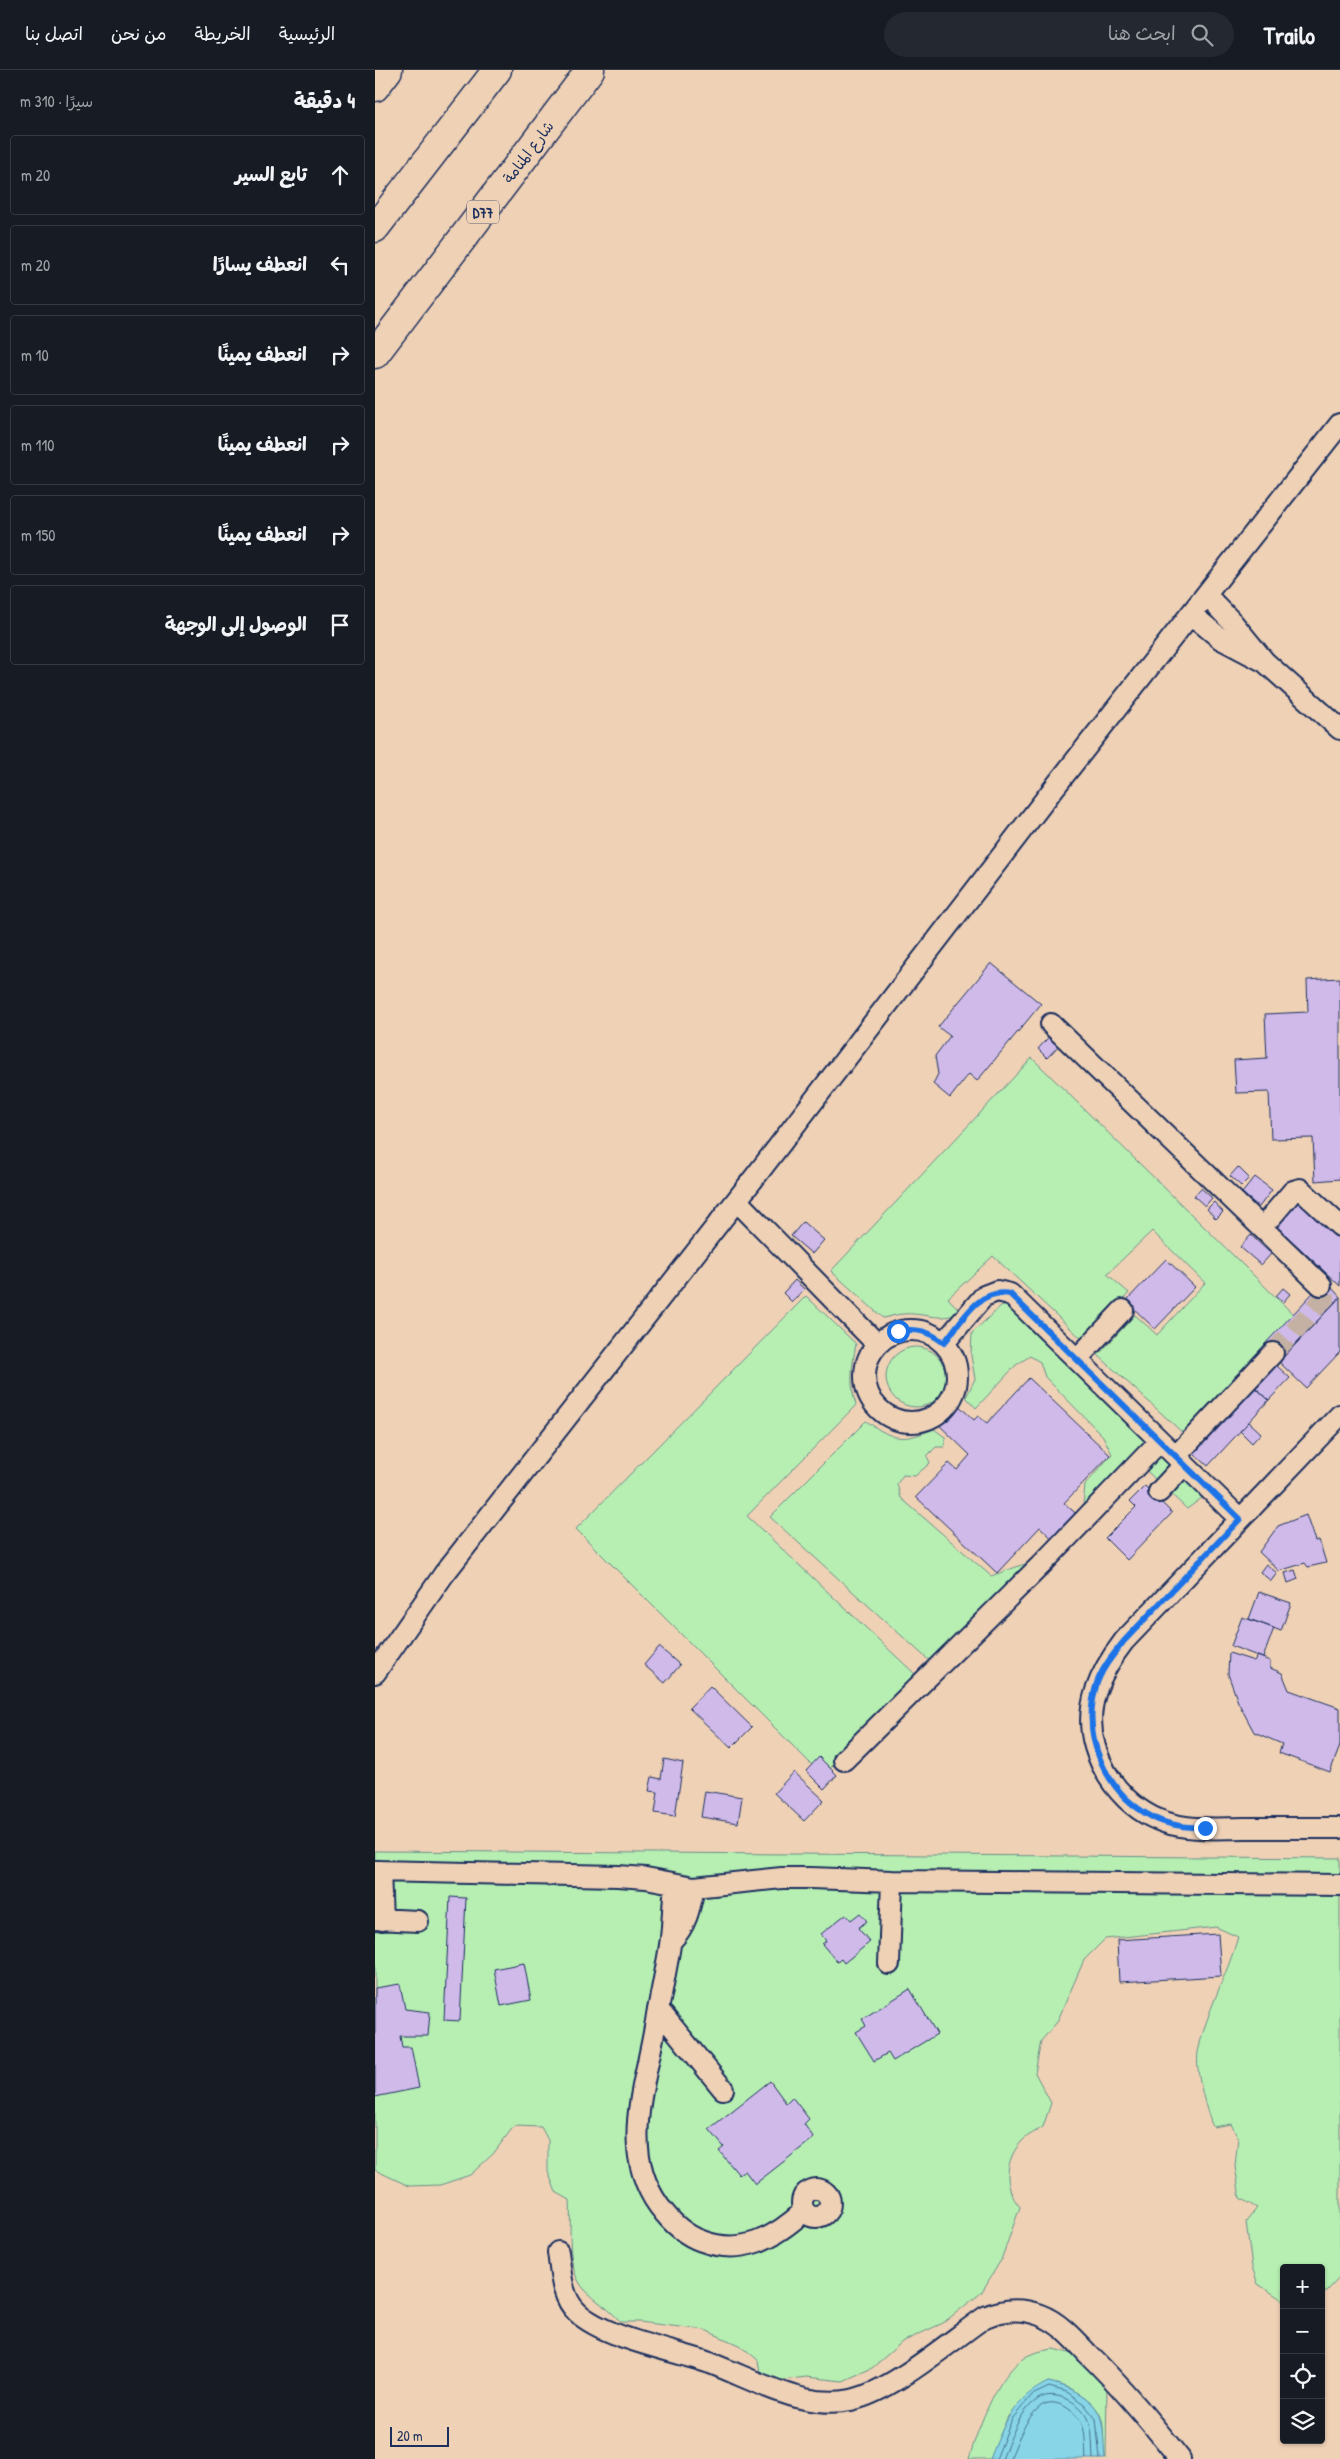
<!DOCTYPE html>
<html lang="ar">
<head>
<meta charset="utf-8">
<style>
	:root { --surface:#171b24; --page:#242831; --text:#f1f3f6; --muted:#9ea1a6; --line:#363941 }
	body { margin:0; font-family:"Patrick Hand","Playpen Sans Arabic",sans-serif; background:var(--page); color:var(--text); direction:rtl }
	.controls { position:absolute; right:15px; bottom:15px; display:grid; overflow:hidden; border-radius:5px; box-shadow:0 1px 4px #0004 }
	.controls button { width:45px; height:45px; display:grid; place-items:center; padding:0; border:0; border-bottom:1px solid var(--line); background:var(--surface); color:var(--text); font:25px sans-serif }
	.scale { position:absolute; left:15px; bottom:12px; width:59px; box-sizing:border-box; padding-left:5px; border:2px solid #1b2f5e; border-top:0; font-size:14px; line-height:18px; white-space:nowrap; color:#1b2f5e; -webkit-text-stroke:4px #efd1b5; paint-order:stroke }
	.stop { position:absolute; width:15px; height:15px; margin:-11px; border:4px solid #1a73e8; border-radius:50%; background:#fff }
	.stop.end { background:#1a73e8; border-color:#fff; box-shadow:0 1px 5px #0008 }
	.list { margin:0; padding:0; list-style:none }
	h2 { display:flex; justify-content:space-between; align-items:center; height:65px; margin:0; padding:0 20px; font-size:21px }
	h2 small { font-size:16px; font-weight:400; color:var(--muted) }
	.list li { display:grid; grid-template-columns:32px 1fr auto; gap:15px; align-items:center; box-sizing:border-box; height:80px; margin:0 10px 10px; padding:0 10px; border:1px solid var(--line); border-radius:5px }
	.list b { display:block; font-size:19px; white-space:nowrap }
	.list em { font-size:16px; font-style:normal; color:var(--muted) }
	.icon { flex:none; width:28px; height:28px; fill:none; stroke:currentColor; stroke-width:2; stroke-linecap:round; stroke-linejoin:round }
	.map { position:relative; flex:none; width:965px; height:2389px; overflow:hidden; direction:ltr }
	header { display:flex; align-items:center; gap:30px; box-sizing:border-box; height:70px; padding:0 25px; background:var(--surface); border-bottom:1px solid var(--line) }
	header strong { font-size:24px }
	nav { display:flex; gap:28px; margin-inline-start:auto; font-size:18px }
	.search { width:350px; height:45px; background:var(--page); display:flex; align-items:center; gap:12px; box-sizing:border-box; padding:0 18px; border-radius:28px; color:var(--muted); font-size:19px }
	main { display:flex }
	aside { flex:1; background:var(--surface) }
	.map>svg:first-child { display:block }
	.green { fill:#b7efb2; stroke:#698f88 }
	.water { fill:#87d5e6; stroke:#5c93b0 }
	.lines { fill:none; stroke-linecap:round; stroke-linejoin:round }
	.shore { stroke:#467194; stroke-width:1 }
	.building { fill:#d0baea; stroke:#1b2f5e }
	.street-tunnel { stroke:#c5b1a4; stroke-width:20; stroke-dasharray:20 10; stroke-linecap:butt }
	.street-casing { stroke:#1b2f5e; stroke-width:24 }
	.secondary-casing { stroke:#1b2f5e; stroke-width:31 }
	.primary-casing { stroke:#1b2f5e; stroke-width:31 }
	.street { stroke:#efd1b5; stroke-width:20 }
	.secondary { stroke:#efd1b5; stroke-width:28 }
	.primary { stroke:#efd1b5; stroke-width:28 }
	.route { stroke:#1a73e8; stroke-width:6 }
	.labels { text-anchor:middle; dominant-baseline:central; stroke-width:4; stroke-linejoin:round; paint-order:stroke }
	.shield { fill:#efd1b5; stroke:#5b6078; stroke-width:1 }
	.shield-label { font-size:14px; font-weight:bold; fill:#1b2f5e }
	.street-label { font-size:15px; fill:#1b2f5e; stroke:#efd1b5 }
</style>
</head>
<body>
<header>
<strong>Trailo</strong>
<div class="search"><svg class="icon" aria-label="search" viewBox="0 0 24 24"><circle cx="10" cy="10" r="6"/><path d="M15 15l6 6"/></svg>ابحث هنا</div>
<nav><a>الرئيسية</a><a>الخريطة</a><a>من نحن</a><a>اتصل بنا</a></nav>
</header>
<main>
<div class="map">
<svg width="965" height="2389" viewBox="0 0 965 2389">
	<rect width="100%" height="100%" fill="#efd1b5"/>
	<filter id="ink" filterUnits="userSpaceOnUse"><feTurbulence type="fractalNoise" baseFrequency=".02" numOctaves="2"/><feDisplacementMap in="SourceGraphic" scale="10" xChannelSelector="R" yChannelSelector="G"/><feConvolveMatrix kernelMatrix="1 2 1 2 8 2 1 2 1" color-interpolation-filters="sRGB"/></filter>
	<g filter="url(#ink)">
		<!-- green -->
		<path class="green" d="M657,988l266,261 -114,115 -86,-79 37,-40 22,20 48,-52 -53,-52 -45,43 22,19 -45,48 -91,-85 -45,42 13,14c-20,11 -38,0 -58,2 -7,0 -13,3 -20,4l-52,-47z
			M431,1226l50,48c-4,21 -7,40 0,61l-109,111 169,159 -93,101 -247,-247z
			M627,1235l22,7 187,179 -24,18 -51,-48 -54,56 3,-32 27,-31 -9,-18 -58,-59 -5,-15 -10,-6 -14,9 -40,43 -10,-11 9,-18 -4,-24 1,-22z
			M511 1307a30 30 0 1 1 60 0a30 30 0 1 1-60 0Z
			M491,1351c29,20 35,21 68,8l12,9 -2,9h-8l-9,9 3,7 -15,13 -12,-1 -6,9 4,14 90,78 45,-16 -103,104 -163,-147z
			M0,1781l965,7v419l-13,14 -6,1v-24h-37v33l-26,-17 -6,-17 -6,-45 11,-14 -17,-10 -5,-32 3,-28 -7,-14 -18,3c-7,-16 -18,-58 -15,-75 8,-40 29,-76 40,-115l-22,-10 -111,12 -21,21 -27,62 -16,19 -6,32 16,30 -8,24c-6,4 -15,8 -20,13 -19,19 -20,48 -3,67l-19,53 -20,33 -38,30 -41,19 -30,26 -29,13 -37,-4 -31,4 -15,-8 -2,-13 -17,-14 -36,-16 -66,-8h-18c-10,-12 -24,-20 -35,-31 -22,-22 -14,-62 -16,-91l-14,-8 -8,-20v-32l-7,-13 -27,-1 -21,28 -23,21 -30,10 -31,1 -34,-16z
			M678,2279l24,6 30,26 -1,78c-5,-11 0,-29 -5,-42 -9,-21 -33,-31 -53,-35l-40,34 -18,43h-21c9,-31 31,-95 65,-106 6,-2 13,-3 19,-4z"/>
		<!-- water -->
		<path class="water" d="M673,2312c19,4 47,15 53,37 3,12 3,27 4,40h-115c15,-36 21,-59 58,-77z"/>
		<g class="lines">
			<!-- shore -->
			<path class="shore" d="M621,2389l16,-40 20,-24 17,-8 18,5 17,12 12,15 4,40
				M627,2389c9,-20 16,-47 36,-60 17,-11 48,5 52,25 3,11 2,24 3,35
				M635,2389c8,-18 15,-41 31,-53 14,-10 35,5 41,18 4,9 3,25 4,35"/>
		</g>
		<!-- building -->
		<path class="building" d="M616,893l50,41 -64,77 -8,-7 -19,24 -17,-14 5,-10 -3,-18 15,-20 -12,-9z
			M965,908v201l-25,2 -2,-43 -42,1 -2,-47 -33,1 -2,-33 33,-2 -2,-44 43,-2 -1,-32z
			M678,962l10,9 -16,17 -9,-9z
			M863,1097l11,11 -8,8 -11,-10z
			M880,1107l17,13 -13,17 -17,-14z
			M826,1118l11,10 -7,8 -11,-10z
			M928,1127l37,35v54l-64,-60z
			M839,1132l9,10 -7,7 -9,-10z
			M428,1152l21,18 -12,14 -21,-18z
			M876,1165l20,19 -10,11 -21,-18z
			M791,1189l29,28 -40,42 -29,-28z
			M420,1210l9,9 -12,13 -9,-9z
			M950,1210l15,17 -60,63 -16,-15z
			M908,1218l7,6 -7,8 -7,-6z
			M965,1227v55l-34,36 -27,-26z
			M901,1295l14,13 -21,22 -14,-13z
			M654,1308l81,77 -46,48 18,16 -24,25 -18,-17 -43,46 -81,-76 33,-34 8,7 13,-15 -36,-35 19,-20 21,20 4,-4 9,7z
			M880,1317l14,13 -61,66 -14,-13z
			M874,1352l12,11 -9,10 -12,-12z
			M770,1416l27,27 -45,47 -22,-22 31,-31 -6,-6z
			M931,1445l9,26 4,-1 7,23 -18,4 -3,-4 -26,8 -20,-19 19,-26z
			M891,1494l11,9 -6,8 -11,-9z
			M920,1500l3,9 -10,4 -3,-10z
			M884,1522l32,11 -10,28 -32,-12z
			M867,1547l32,11 -11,30 -32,-12z
			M284,1577l21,18 -15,18 -21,-18z
			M854,1583l25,8 3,-5 13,5v7l12,5 7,17 51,18v38l-10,26 -51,-19 3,-9 -28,-12 -16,-30 -10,-28z
			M335,1616l42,41 -21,21 -42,-40z
			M444,1687l18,18 -13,14 -18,-18z
			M289,1689l19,4 -8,53 -20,-3 3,-21 -9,-1 3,-14 9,2z
			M419,1702l30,28 -20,21 -30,-28z
			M330,1721l37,6 -4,26 -37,-6z
			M75,1827l16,1 -6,123 -16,-1z
			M485,1843l7,8 -9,7 12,14 -26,21 -3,-4 -4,3 -15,-18 4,-3 -5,-7 25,-20 5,6z
			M843,1864l3,42 -102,6 -2,-42z
			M149,1893l7,37 -30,6 -7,-37z
			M25,1914l5,25 25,3 -2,24h-28l2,11h9l8,41 -44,9v-109z
			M535,1919l27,45 -44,27 -5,-8 -14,8 -18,-29 10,-6 -4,-7z
			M395,2011l16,22 6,-6 17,22 -5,5 10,14 -59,46 -10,-13 -6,4 -20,-24 5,-4 -15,-18z"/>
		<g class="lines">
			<!-- street-tunnel -->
			<path class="street-tunnel" d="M898,1283l52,-56v-7l-4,-5"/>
			<defs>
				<path id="street" d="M831,525l27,28 32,39 75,67
					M816,544l30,25 40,21
					M676,954l270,261
					M362,1131l140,143
					M896,1147l22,-26 7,-2 40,37
					M490 1306a46 46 0 1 1 92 0a46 46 0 1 1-92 0Z
					M569,1273l40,-47 13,-5 13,3 230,225
					M703,1288l45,-48
					M965,1345l-216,226c-24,31 -41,66 -29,106 12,39 43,72 85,79 21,4 43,2 65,2 31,0 63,0 95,0
					M801,1386l97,-103
					M784,1422l25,-27
					M0,1603l69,-99 314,-401 296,-385 286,-364
					M469,1690l199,-197 117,-122
					M0,1801l243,5 28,2 48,9 88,-9h29l81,3 448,4
					M5,1801l2,49
					M300,1815c-2,17 -2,35 -4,53 -4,30 -11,59 -16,89 -10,60 -36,123 4,179 11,15 25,29 43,35 40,15 73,-3 102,-30
					M0,1849l43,2
					M296,1871c15,-15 19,-33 23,-54
					M514,1894l3,-83
					M283,1939l65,80
					M427 2133a14 14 0 1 1 28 0a14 14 0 1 1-28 0Z
					M183,2182c3,20 3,45 19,60 27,26 96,38 133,51 29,11 66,30 95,36 15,3 31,4 46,1 40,-8 98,-58 134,-83 18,-8 36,-9 55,-2 19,7 34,24 47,38 34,33 64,69 93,106"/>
				<path id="secondary" d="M0,17l13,-17"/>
				<path id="primary" d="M0,158l122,-158
					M0,284l215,-284"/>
			</defs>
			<!-- street casing -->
			<use href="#street" class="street-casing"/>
			<!-- secondary casing -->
			<use href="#secondary" class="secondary-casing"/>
			<!-- primary casing -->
			<use href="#primary" class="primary-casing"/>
			<!-- street -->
			<use href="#street" class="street"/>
			<!-- secondary -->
			<use href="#secondary" class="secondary"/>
			<!-- primary -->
			<use href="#primary" class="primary"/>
		</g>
	</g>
	<g class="lines" filter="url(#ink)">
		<!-- route -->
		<path class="route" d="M523,1261c19,-3 31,0 46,12 19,-23 34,-55 66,-49l230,225 -116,122c-11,14 -23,28 -28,45 -15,52 10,108 58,132 16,8 34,9 51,10"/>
	</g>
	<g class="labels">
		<!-- shield labels -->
		<rect class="shield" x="92" y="130.5" width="32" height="23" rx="4"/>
		<g class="shield-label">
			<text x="108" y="142">D77</text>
		</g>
		<!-- street labels -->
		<g class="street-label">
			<text transform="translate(153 82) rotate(-53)">شارع المنامة</text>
		</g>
	</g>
</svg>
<div class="controls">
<button>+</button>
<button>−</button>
<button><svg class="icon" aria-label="locate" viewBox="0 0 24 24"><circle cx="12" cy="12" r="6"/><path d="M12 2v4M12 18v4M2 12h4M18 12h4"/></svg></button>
<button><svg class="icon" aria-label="layers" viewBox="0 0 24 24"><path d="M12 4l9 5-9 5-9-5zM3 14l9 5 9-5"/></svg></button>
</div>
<div class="scale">20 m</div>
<div class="stop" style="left:523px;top:1261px"></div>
<div class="stop end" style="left:830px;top:1758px"></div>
</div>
<aside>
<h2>4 دقيقة<small>سيرًا · 310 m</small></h2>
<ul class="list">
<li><svg class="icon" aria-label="ahead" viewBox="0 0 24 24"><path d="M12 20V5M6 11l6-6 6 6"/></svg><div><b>تابع السير</b></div><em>20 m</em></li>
<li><svg class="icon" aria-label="left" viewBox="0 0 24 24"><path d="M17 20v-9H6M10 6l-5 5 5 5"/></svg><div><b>انعطف يسارًا</b></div><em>20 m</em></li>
<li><svg class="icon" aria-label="right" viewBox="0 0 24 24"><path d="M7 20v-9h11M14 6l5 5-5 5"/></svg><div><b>انعطف يمينًا</b></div><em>10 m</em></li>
<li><svg class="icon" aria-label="right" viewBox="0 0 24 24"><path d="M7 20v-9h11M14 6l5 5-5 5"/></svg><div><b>انعطف يمينًا</b></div><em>110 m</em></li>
<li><svg class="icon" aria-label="right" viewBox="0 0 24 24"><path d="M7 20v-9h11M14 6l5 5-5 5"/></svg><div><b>انعطف يمينًا</b></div><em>150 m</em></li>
<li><svg class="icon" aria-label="arrive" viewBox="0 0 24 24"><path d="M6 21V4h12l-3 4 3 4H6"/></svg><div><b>الوصول إلى الوجهة</b></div></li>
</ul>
</aside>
</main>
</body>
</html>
